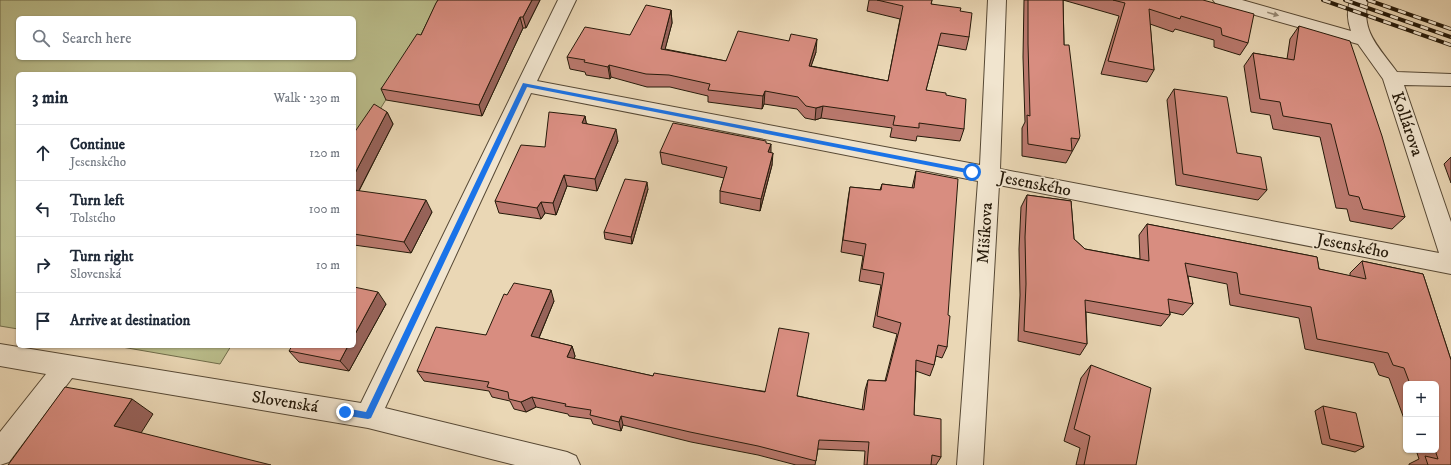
<!DOCTYPE html>
<html lang="en">
<head>
<meta charset="utf-8">
<style>
	:root { --surface:#fff; --page:#f6f6f7; --text:#1f2937; --muted:#747a83; --line:#e0e1e3 }
	body { margin:0; font-family:"IM FELL DW Pica",serif; background:var(--page); color:var(--text) }
	.controls { position:absolute; right:12px; bottom:12px; display:grid; overflow:hidden; border-radius:6px; box-shadow:0 1px 3px #0004 }
	.controls button { width:36px; height:36px; display:grid; place-items:center; padding:0; border:0; border-bottom:1px solid var(--line); background:var(--surface); color:var(--text); font:20px sans-serif }
	.stop { position:absolute; width:12px; height:12px; margin:-9px; border:3px solid #1a73e8; border-radius:50%; background:#fff }
	.stop.end { background:#1a73e8; border-color:#fff; box-shadow:0 1px 4px #0008 }
	.list { margin:0; padding:0; list-style:none }
	h2 { display:flex; justify-content:space-between; align-items:center; height:52px; margin:0; padding:0 16px; font-size:17px }
	h2 small { font-size:13px; font-weight:400; color:var(--muted) }
	.list li { display:grid; grid-template-columns:26px 1fr auto; gap:12px; align-items:center; box-sizing:border-box; height:56px; padding:0 16px; border-top:1px solid var(--line) }
	.list b { display:block; font-size:15px; white-space:nowrap }
	.list p { margin:0; font-size:13px; white-space:nowrap; color:var(--muted) }
	.list em { font-size:13px; font-style:normal; color:var(--muted) }
	.icon { flex:none; width:22px; height:22px; fill:none; stroke:currentColor; stroke-width:2; stroke-linecap:round; stroke-linejoin:round }
	.map { position:relative; flex:none; width:1451px; height:465px; overflow:hidden }
	.search { position:absolute; background:var(--surface); box-shadow:0 1px 3px #0004; left:16px; top:16px; width:340px; height:44px; display:flex; align-items:center; gap:10px; box-sizing:border-box; padding:0 14px; border-radius:6px; color:var(--muted); font-size:15px }
	.panel { position:absolute; background:var(--surface); box-shadow:0 1px 3px #0004; left:16px; top:72px; width:340px; height:276px; border-radius:6px }
	.map>svg:first-child { display:block }
	.green { fill:#babd8b; stroke:#706c4a; fill-rule:evenodd }
	.lines { fill:none; stroke-linecap:round; stroke-linejoin:round }
	.minor-casing { stroke:#574935; stroke-width:2 }
	.minor { fill:#f1e5cf; fill-rule:evenodd }
	.rail-casing { stroke:#261a0a; stroke-width:4 }
	.rail { stroke:#f1e5cf; stroke-width:2.5; stroke-dasharray:8; stroke-linecap:butt }
	.wall { fill:#ba796e; stroke:#261a0a }
	.shaded-wall { fill:#97635a; stroke:#261a0a }
	.building { fill:#d88d80; stroke:#261a0a }
	.oneway { fill:#968a76 }
	.route { fill:#1a73e8 }
	.labels { text-anchor:middle; dominant-baseline:central; stroke-width:3.5; stroke-linejoin:round; paint-order:stroke }
	.street-label { font-size:17px; fill:#261a0a; stroke:#f1e5cf }
</style>
</head>
<body>
<div class="map">
<svg width="1451" height="465" viewBox="0 0 1451 465">
	<rect width="100%" height="100%" fill="#ead7b5"/>
	<filter id="stains"><feTurbulence type="fractalNoise" baseFrequency=".005" numOctaves="4"/><feColorMatrix values="0 0 0 0 .2 0 0 0 0 .09 0 0 0 0 .02 0 0 0 .5 -.17"/></filter>
	<radialGradient id="worn" r=".72"><stop offset=".6" stop-color="#630" stop-opacity="0"/><stop offset="1" stop-color="#630" stop-opacity=".3"/></radialGradient>
	<!-- green -->
	<path class="green" d="M0,0h448l-94,151v-77h-336v255l-18,-3zM18,18h336v40h-336z
		M116,346h115l-11,18z"/>
	<g class="lines">
		<defs>
			<path id="minor" d="M558,0h18l-39,81 443,84 8,-165h18l-6,169 439,84 -56,-174 -25,-35 -142,-40 -3,-4h29l109,31c-4,-12 -4,-20 -1,-31h18c-8,32 12,48 29,72l54,2v12l-47,-1 47,137v52l-452,-89 -16,280h-26l21,-284 -447,-88 -146,315 182,44 9,4 4,9h-65l-147,-37 -296,-50 -63,84 -9,3v-33l46,-58 -46,-8v-22l361,59z"/>
		</defs>
		<!-- minor casing -->
		<use href="#minor" class="minor-casing"/>
		<!-- minor -->
		<use href="#minor" class="minor"/>
		<defs>
			<path id="rail" d="M1323,0l128,45
				M1345,0l106,37
				M1368,0l83,29"/>
		</defs>
		<!-- rail casing -->
		<use href="#rail" class="rail-casing"/>
		<!-- rail -->
		<use href="#rail" class="rail"/>
	</g>
	<!-- wall -->
	<path class="wall" d="M438,0h102l-14,28h-3l-41,88 -96,-16 -5,-11 40,-54z
		M869,0h63l-1,4 29,7 9,26 -3,13 -28,-5 -12,45 20,5 18,34 -4,12 -43,-5 -1,5 -26,-4 2,-9 -71,-10 -6,2 -10,-2 -8,-9 -33,-5 -2,5 -54,-7v-6l-38,-9h-23l-36,-10 -1,2 -24,-4 -1,-3 -15,-3 -3,-12 63,-22 41,-25 1,13 -7,26 61,12 90,-9 -5,14 77,15 12,-62 -33,-8z
		M1024,0h39l1,45 15,94 -13,24 -44,-7v-28l3,-6 -2,-65z
		M1063,0h140l45,43 -8,12 -26,-8v-7l-39,-11 -2,3 -23,-8 4,46 -7,12 -46,-8 18,-58z
		M1299,26l106,191 -13,12 -42,-8 -3,-12 -11,-1 -16,-71 -47,-8 -3,-14 -19,-3 -7,-46 9,-13 34,6 3,-20z
		M1174,89l63,64 30,37 -9,10 -82,-15 -9,-85z
		M387,112l6,12 -34,67 73,21 -21,41 -57,-8v-112z
		M585,116l1,7 32,18 -21,50 -30,-5 -11,29 -11,-2 -4,6 -42,-6 -4,-12 50,-54z
		M766,143l5,10 1,12 -12,46 -40,-8v-12l4,-13 -62,-14 -2,-12z
		M1451,157v26l-7,-19z
		M916,171l31,176 -5,11 -6,-2 -2,9 -4,11 -14,-5 -2,44 27,42 -5,8h-72l1,-14 -47,-2 -3,16h-19l-38,-10 -67,-13 -68,-17 -2,6 -28,-7 -2,-5 -22,-3 -1,-2 -32,-7 -10,5 -12,-3 -4,-8 -18,-4 -3,-6 -65,-10 -7,-10 69,-36 68,-34 -15,37 33,8 3,10 -1,3 79,17 145,20 64,14 3,-20 3,-10 17,1 12,-47 -24,-7 8,-42 -22,-4 4,-25 -22,-4 7,-53 2,-12 30,3 2,-6 30,4z
		M648,189l-16,55 -27,-5 -1,-7z
		M1027,195l44,6 3,38 11,10 55,10 -1,-24 8,-11 170,33 2,12 31,7v-3l12,-12 61,13 28,86v105h-42v-1l10,-5 -3,-9h20v-66h-30v40l-17,-46 -10,-3 -5,-12 -69,-14 -6,-31 -69,-13 -3,-21 -39,-8 5,28 -10,11 -13,-3v3l-9,11 -75,-14 1,32 -7,11 -62,-14 2,-46 -1,-46 2,-42z
		M386,304l-37,67 -50,-9 -10,-11z
		M1091,365l45,100h-60l4,-17 -16,-7 17,-63z
		M1323,406l41,41 -9,5 -33,-8 -7,-33z"/>
	<!-- shaded-wall -->
	<path class="shaded-wall" d="M532,0h8l-14,28 -3,-11z
		M671,10l1,13 -10,38 -1,-12z
		M520,17l3,11 -41,88 -3,-11z
		M817,39l-1,13 -9,26 2,-12z
		M609,65l2,12 -1,2 -2,-12z
		M765,91l-1,13 -2,5 1,-13z
		M823,106l-2,12 -6,2 1,-12z
		M387,112l6,12 -39,76v-25z
		M585,116l2,11 -5,-4z
		M616,129l2,12 -21,50 -2,-12z
		M771,144v12l-3,-4z
		M773,153l-1,12 -12,46 1,-12z
		M564,175l3,11 -11,29 -3,-12z
		M647,182l1,7 -16,55 -1,-7z
		M426,200l6,12 -21,41 -7,-11z
		M541,202l4,11 -4,6 -4,-11z
		M551,290l3,11 -19,46 -4,-11z
		M378,292l8,12 -37,67 -9,-10 8,-15h6v-10z
		M572,346l3,10 -4,11 -4,-10z
		M532,397l4,10 -10,5 -5,-10z
		M132,399l21,15 -17,27 -22,-15z
		M621,416l2,9 -2,6 -2,-9z"/>
	<!-- building -->
	<path class="building" d="M438,0h94l-9,17h-3l-41,88 -98,-16 36,-55 4,1 15,-32z
		M877,0h55l-1,4 30,4 -1,3 12,2 -3,24 -28,-4 -15,57 20,3v2l20,4 -2,30 -45,-6v5l-26,-3 2,-9 -72,-10 -7,2 -10,-2 -8,-9 -33,-6 -2,5 -55,-6 2,-6 -41,-9 -23,-1 -37,-9 -1,2 -24,-5 1,-2 -18,-3 18,-30 45,8 16,-30 25,5 -10,39 65,12 12,-30 51,10 2,-7 26,5 -8,27 79,15 15,-75z
		M1028,0h35l1,45h5l11,91 -1,3 -8,-1 1,13 -44,-7 -1,-29 3,1 -2,-72z
		M1113,0h90l51,14 -6,29 -26,-8 -1,-7 -40,-12 -1,3 -31,-10 5,61 -46,-9 17,-58z
		M1299,26l51,15 32,95 23,81 -42,-8 -4,-12 -10,-2 -18,-71 -48,-8 -3,-14 -20,-3 -7,-46 41,7z
		M1174,89l53,8 10,56 24,4 6,33 -84,-16z
		M374,104l13,8 -33,63v-42z
		M549,112l36,4 -3,7 34,6 -21,50 -31,-4 -11,28 -12,-1 -4,6 -42,-7 26,-56 24,2z
		M673,123l93,18v2l5,1 -3,8 5,1 -12,46 -41,-8 7,-24 -67,-15z
		M916,171l42,8 -10,136 2,1 -3,31 -9,-2 -4,20 -18,-5 -2,55 27,4v38l-9,-2 -1,10h-64l2,-23 -50,-2 -3,21 -58,-15 -68,-14 -69,-16 -2,6 -29,-7 1,-5 -26,-4 1,-2 -34,-7 -11,5 -12,-3 -1,-7 -21,-5 2,-5 -72,-11 19,-44 50,8 18,-41 3,1 7,-12 37,7 -20,46 41,10 -5,11 86,19 1,-3 111,19 14,-64 30,5 -12,63 67,14 4,-30 18,1 15,-58 -24,-7 7,-43 -22,-4 4,-25 -23,-4 7,-53 31,3 1,-6 32,4z
		M625,179l22,3 -16,55 -27,-5z
		M354,190l72,10 -22,42 -50,-8z
		M1027,195l44,6 3,38 11,10 64,12 -2,-37 170,33 2,12 47,10 -4,-18 61,13 28,86v105h-23l-3,-9 13,3 -3,-9h1v-66h-26l-6,-16 -11,-3 -5,-12 -71,-14 -6,-32 -71,-13 -3,-21 -52,-10 8,41 -25,-5 2,16 -85,-15 2,44 -63,-13 2,-47 -1,-47z
		M354,287l24,5 -24,44z
		M292,346h56l-8,15 -51,-10z
		M1091,365l60,23 -15,77h-52l6,-29 -16,-7z
		M65,387l67,12 -18,27 157,39h-263z
		M1323,406l33,7 8,34 -34,-8z"/>
	<!-- one-way arrows -->
	<defs><path id="oneway-solid" d="M-6-.8H1V-3.2L6.5 0L1 3.2V.8H-6Z"/></defs>
	<use class="oneway" href="#oneway-solid" transform="translate(1273 14) rotate(16)"/>
	<!-- route -->
	<path class="route" d="M523,83l449,87 3,2 -3,2 -445,-87 -156,331 -3,1 -26,-4v-6l3,-1 21,4z"/>
	<g class="labels">
		<!-- street labels -->
		<g class="street-label">
			<text transform="translate(1407 124) rotate(71)">Kollárova</text>
			<text transform="translate(1035 184) rotate(11)">Jesenského</text>
			<text transform="translate(985 233) rotate(-86)">Mišíkova</text>
			<text transform="translate(1353 246) rotate(11)">Jesenského</text>
			<text transform="translate(285 402) rotate(9)">Slovenská</text>
		</g>
	</g>
	<rect width="100%" height="100%" filter="url(#stains)"/>
	<rect width="100%" height="100%" fill="url(#worn)"/>
</svg>
<div class="controls">
<button>+</button>
<button>−</button>
</div>
<div class="stop" style="left:972px;top:172px"></div>
<div class="stop end" style="left:345px;top:412px"></div>
<div class="search"><svg class="icon" aria-label="search" viewBox="0 0 24 24"><circle cx="10" cy="10" r="6"/><path d="M15 15l6 6"/></svg>Search here</div>
<section class="panel">
<h2>3 min<small>Walk · 230 m</small></h2>
<ul class="list">
<li><svg class="icon" aria-label="ahead" viewBox="0 0 24 24"><path d="M12 20V5M6 11l6-6 6 6"/></svg><div><b>Continue</b><p>Jesenského</p></div><em>120 m</em></li>
<li><svg class="icon" aria-label="left" viewBox="0 0 24 24"><path d="M17 20v-9H6M10 6l-5 5 5 5"/></svg><div><b>Turn left</b><p>Tolstého</p></div><em>100 m</em></li>
<li><svg class="icon" aria-label="right" viewBox="0 0 24 24"><path d="M7 20v-9h11M14 6l5 5-5 5"/></svg><div><b>Turn right</b><p>Slovenská</p></div><em>10 m</em></li>
<li><svg class="icon" aria-label="arrive" viewBox="0 0 24 24"><path d="M6 21V4h12l-3 4 3 4H6"/></svg><div><b>Arrive at destination</b></div></li>
</ul>
</section>
</div>
</body>
</html>
